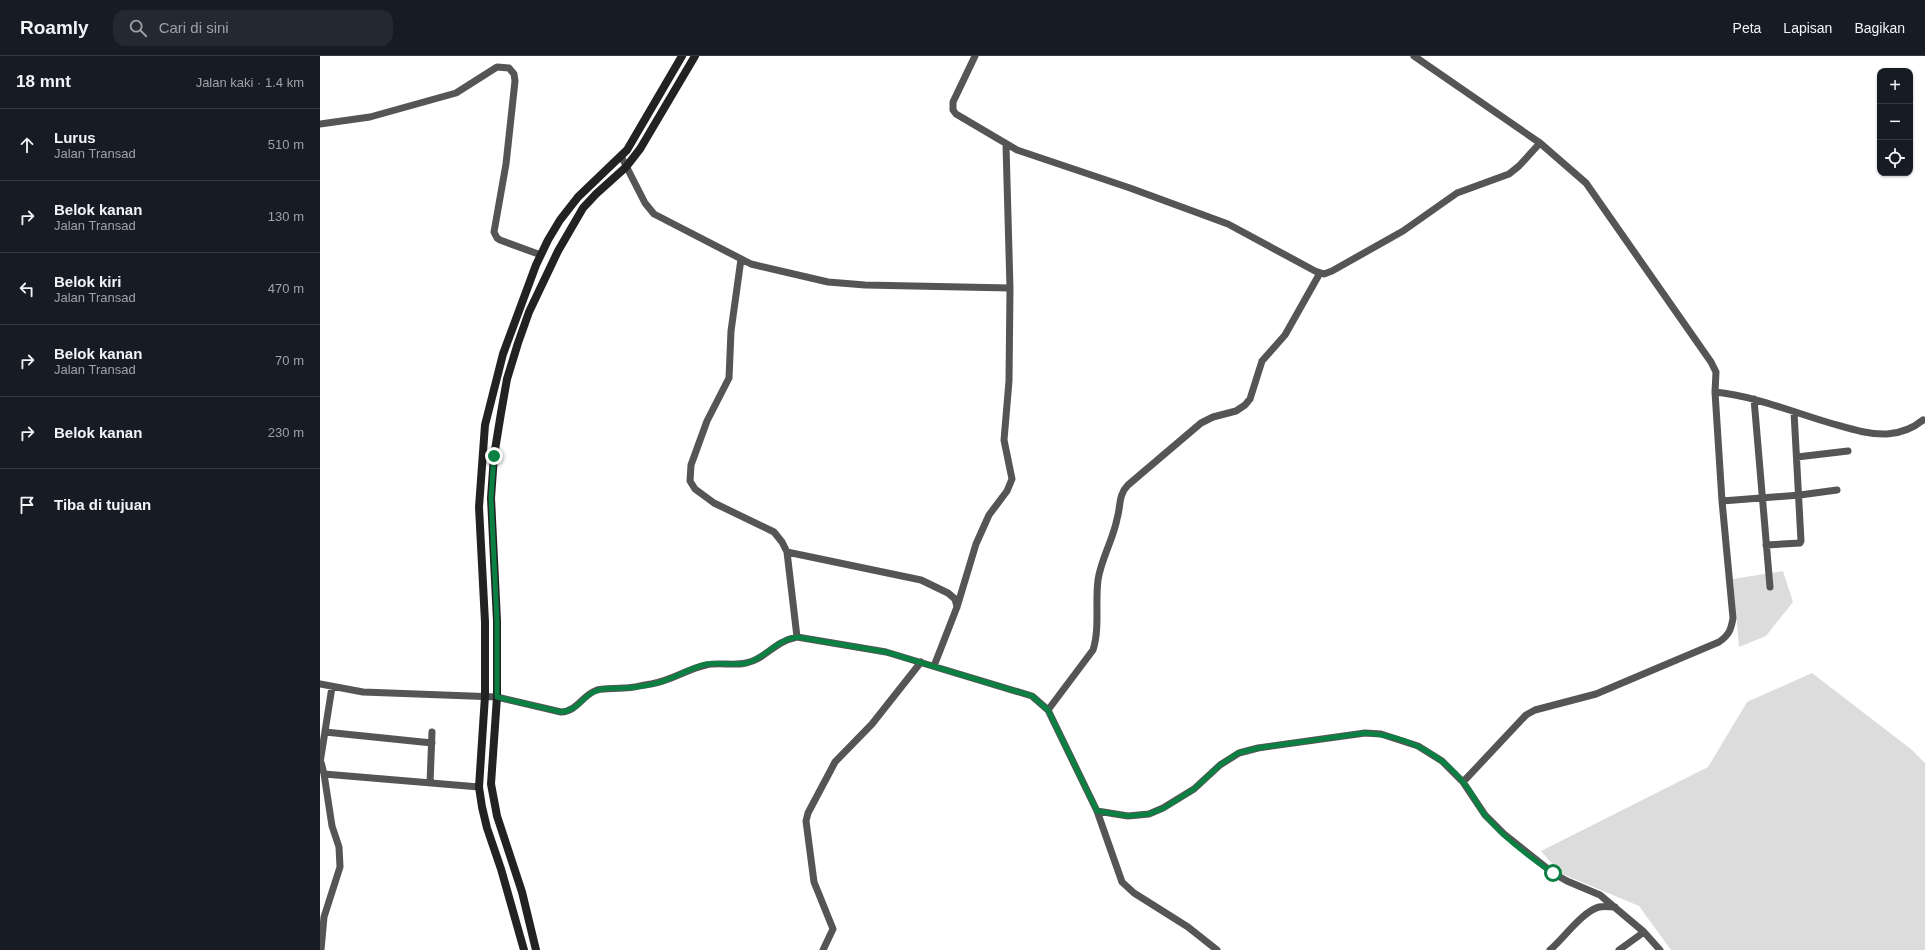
<!DOCTYPE html>
<html lang="id">
<head>
<meta charset="utf-8">
<style>
	:root { --surface:#171b24; --page:#242831; --text:#f1f3f6; --muted:#9ea1a6; --line:#363941 }
	body { margin:0; font-family:Helvetica,sans-serif; background:var(--page); color:var(--text) }
	.controls { position:absolute; right:12px; top:12px; display:grid; overflow:hidden; border-radius:8px; box-shadow:0 1px 3px #0004 }
	.controls button { width:36px; height:36px; display:grid; place-items:center; padding:0; border:0; border-bottom:1px solid var(--line); background:var(--surface); color:var(--text); font:20px sans-serif }
	.stop { position:absolute; width:12px; height:12px; margin:-9px; border:3px solid #0b8043; border-radius:50%; background:#fff }
	.stop.end { background:#0b8043; border-color:#fff; box-shadow:0 1px 4px #0008 }
	.list { margin:0; padding:0; list-style:none }
	h2 { display:flex; justify-content:space-between; align-items:center; height:52px; margin:0; padding:0 16px; font-size:17px }
	h2 small { font-size:13px; font-weight:400; color:var(--muted) }
	.list li { display:grid; grid-template-columns:26px 1fr auto; gap:12px; align-items:center; box-sizing:border-box; height:72px; padding:0 16px; border-top:1px solid var(--line) }
	.list b { display:block; font-size:15px; white-space:nowrap }
	.list p { margin:0; font-size:13px; white-space:nowrap; color:var(--muted) }
	.list em { font-size:13px; font-style:normal; color:var(--muted) }
	.icon { flex:none; width:22px; height:22px; fill:none; stroke:currentColor; stroke-width:2; stroke-linecap:round; stroke-linejoin:round }
	.map { position:relative; flex:none; width:1605px; height:894px; overflow:hidden }
	header { display:flex; align-items:center; gap:24px; box-sizing:border-box; height:56px; padding:0 20px; background:var(--surface); border-bottom:1px solid var(--line) }
	header strong { font-size:19px }
	nav { display:flex; gap:22px; margin-inline-start:auto; font-size:14px }
	.search { width:280px; height:36px; background:var(--page); display:flex; align-items:center; gap:10px; box-sizing:border-box; padding:0 14px; border-radius:12px; color:var(--muted); font-size:15px }
	main { display:flex }
	aside { flex:1; background:var(--surface) }
	.map>svg:first-child { display:block }
	.green { fill:#dcdcdc }
	.lines { fill:none; stroke-linecap:round; stroke-linejoin:round }
	.street { stroke:#555; stroke-width:7 }
	.secondary { stroke:#222; stroke-width:8 }
	.route { stroke:#0b8043; stroke-width:5 }
</style>
</head>
<body>
<header>
<strong>Roamly</strong>
<div class="search"><svg class="icon" aria-label="search" viewBox="0 0 24 24"><circle cx="10" cy="10" r="6"/><path d="M15 15l6 6"/></svg>Cari di sini</div>
<nav><a>Peta</a><a>Lapisan</a><a>Bagikan</a></nav>
</header>
<main>
<aside>
<h2>18 mnt<small>Jalan kaki · 1.4 km</small></h2>
<ul class="list">
<li><svg class="icon" aria-label="ahead" viewBox="0 0 24 24"><path d="M12 20V5M6 11l6-6 6 6"/></svg><div><b>Lurus</b><p>Jalan Transad</p></div><em>510 m</em></li>
<li><svg class="icon" aria-label="right" viewBox="0 0 24 24"><path d="M7 20v-9h11M14 6l5 5-5 5"/></svg><div><b>Belok kanan</b><p>Jalan Transad</p></div><em>130 m</em></li>
<li><svg class="icon" aria-label="left" viewBox="0 0 24 24"><path d="M17 20v-9H6M10 6l-5 5 5 5"/></svg><div><b>Belok kiri</b><p>Jalan Transad</p></div><em>470 m</em></li>
<li><svg class="icon" aria-label="right" viewBox="0 0 24 24"><path d="M7 20v-9h11M14 6l5 5-5 5"/></svg><div><b>Belok kanan</b><p>Jalan Transad</p></div><em>70 m</em></li>
<li><svg class="icon" aria-label="right" viewBox="0 0 24 24"><path d="M7 20v-9h11M14 6l5 5-5 5"/></svg><div><b>Belok kanan</b></div><em>230 m</em></li>
<li><svg class="icon" aria-label="arrive" viewBox="0 0 24 24"><path d="M6 21V4h12l-3 4 3 4H6"/></svg><div><b>Tiba di tujuan</b></div></li>
</ul>
</aside>
<div class="map">
<svg width="1605" height="894" viewBox="0 0 1605 894">
	<rect width="100%" height="100%" fill="#fff"/>
	<!-- green -->
	<path class="green" d="M1463,515l10,31 -27,34 -27,11 -6,-68z
		M1492,617l100,77 13,13v187h-254l-32,-44 -79,-33 -19,-22 167,-84 39,-65z"/>
	<g class="lines">
		<!-- street -->
		<path class="street" d="M655,0l-22,46v8l3,4 61,36 113,38 98,36 87,47 9,3 8,-3 71,-40 54,-38 52,-19 10,-8 21,-23
			M1094,0l126,87 46,40 125,179 5,10 -1,20 7,109 11,117c-2,12 -4,17 -14,24l-123,52 -61,16 -9,5 -63,67
			M0,68l50,-7 86,-24 41,-26 12,1 5,6 1,7 -9,83 -12,68 3,6 3,2 41,15
			M301,100l24,47 9,11 97,50 77,18 37,3 145,3
			M421,203l-10,72 -2,47 -22,43 -16,44 -1,16 5,8 19,14 60,29 8,10 5,10 10,85
			M1395,336c40,4 77,20 115,31 18,5 38,12 57,11 14,-1 25,-5 36,-14
			M1434,343l16,188
			M1477,401l51,-6
			M1402,445l78,-6 37,-5
			M1446,489l34,-2 1,-2 -7,-129
			M467,496l134,28 27,13 7,6 2,8
			M614,610l23,-59 19,-63 13,-29 18,-24 5,-12 -8,-39 5,-59 1,-93 -4,-143
			M0,628l43,8 134,5 64,15c17,-1 21,-17 36,-22 9,-2 17,-1 27,-2 9,0 18,-3 27,-4 20,-3 36,-15 55,-19 13,-3 27,1 40,-2 20,-4 27,-21 51,-26l89,15 146,44 16,14 49,101 31,5 21,-2 14,-6 31,-19 26,-24 19,-12 19,-5 107,-15 16,1 37,12 24,15 21,21 22,33 19,19 49,39 14,8 33,14 44,37 16,18
			M728,654l45,-60c7,-22 2,-47 5,-70 3,-21 15,-40 19,-61 4,-13 1,-24 11,-34l73,-62 12,-6 23,-6 9,-6 5,-6 12,-38 23,-26 35,-62
			M5,676l107,11
			M1,706l3,12 8,52 7,21 1,20 -16,50 -3,33
			M0,707l12,-76
			M4,718l155,13
			M110,727l2,-51
			M777,755l25,71 12,11 54,34 29,23
			M503,894l10,-21 -19,-47 -8,-61 2,-8 27,-51 37,-38 49,-62
			M1230,894c13,-11 33,-39 49,-43 5,-1 11,0 16,0
			M1299,894l25,-18"/>
		<!-- secondary -->
		<path class="secondary" d="M204,894l-23,-81 -14,-41 -5,-21 -3,-20 6,-91v-74l-6,-115 6,-82 18,-71 33,-89 12,-25 12,-20 18,-23 49,-47 55,-94
			M216,894l-14,-58 -25,-76 -6,-32 6,-87v-76l-6,-123 3,-42 7,-43 6,-34 11,-36 11,-31 29,-61 25,-43 13,-14 30,-27 14,-18 55,-93"/>
	</g>
	<g class="lines">
		<!-- route -->
		<path class="route" d="M174,400l-3,42 6,123v76l64,15c17,-1 21,-16 35,-21 9,-4 18,-2 27,-3 10,0 21,-2 30,-4 19,-4 36,-16 54,-20 13,-2 27,2 40,-1 19,-5 27,-22 50,-26l89,15 146,44 16,14 49,101 31,5 21,-2 15,-6 30,-19 26,-24 18,-12 20,-5 107,-15c38,2 74,19 98,49 9,10 14,23 22,33 18,22 44,42 68,58"/>
	</g>
</svg>
<div class="controls">
<button>+</button>
<button>−</button>
<button><svg class="icon" aria-label="locate" viewBox="0 0 24 24"><circle cx="12" cy="12" r="6"/><path d="M12 2v4M12 18v4M2 12h4M18 12h4"/></svg></button>
</div>
<div class="stop" style="left:1233px;top:817px"></div>
<div class="stop end" style="left:174px;top:400px"></div>
</div>
</main>
</body>
</html>
